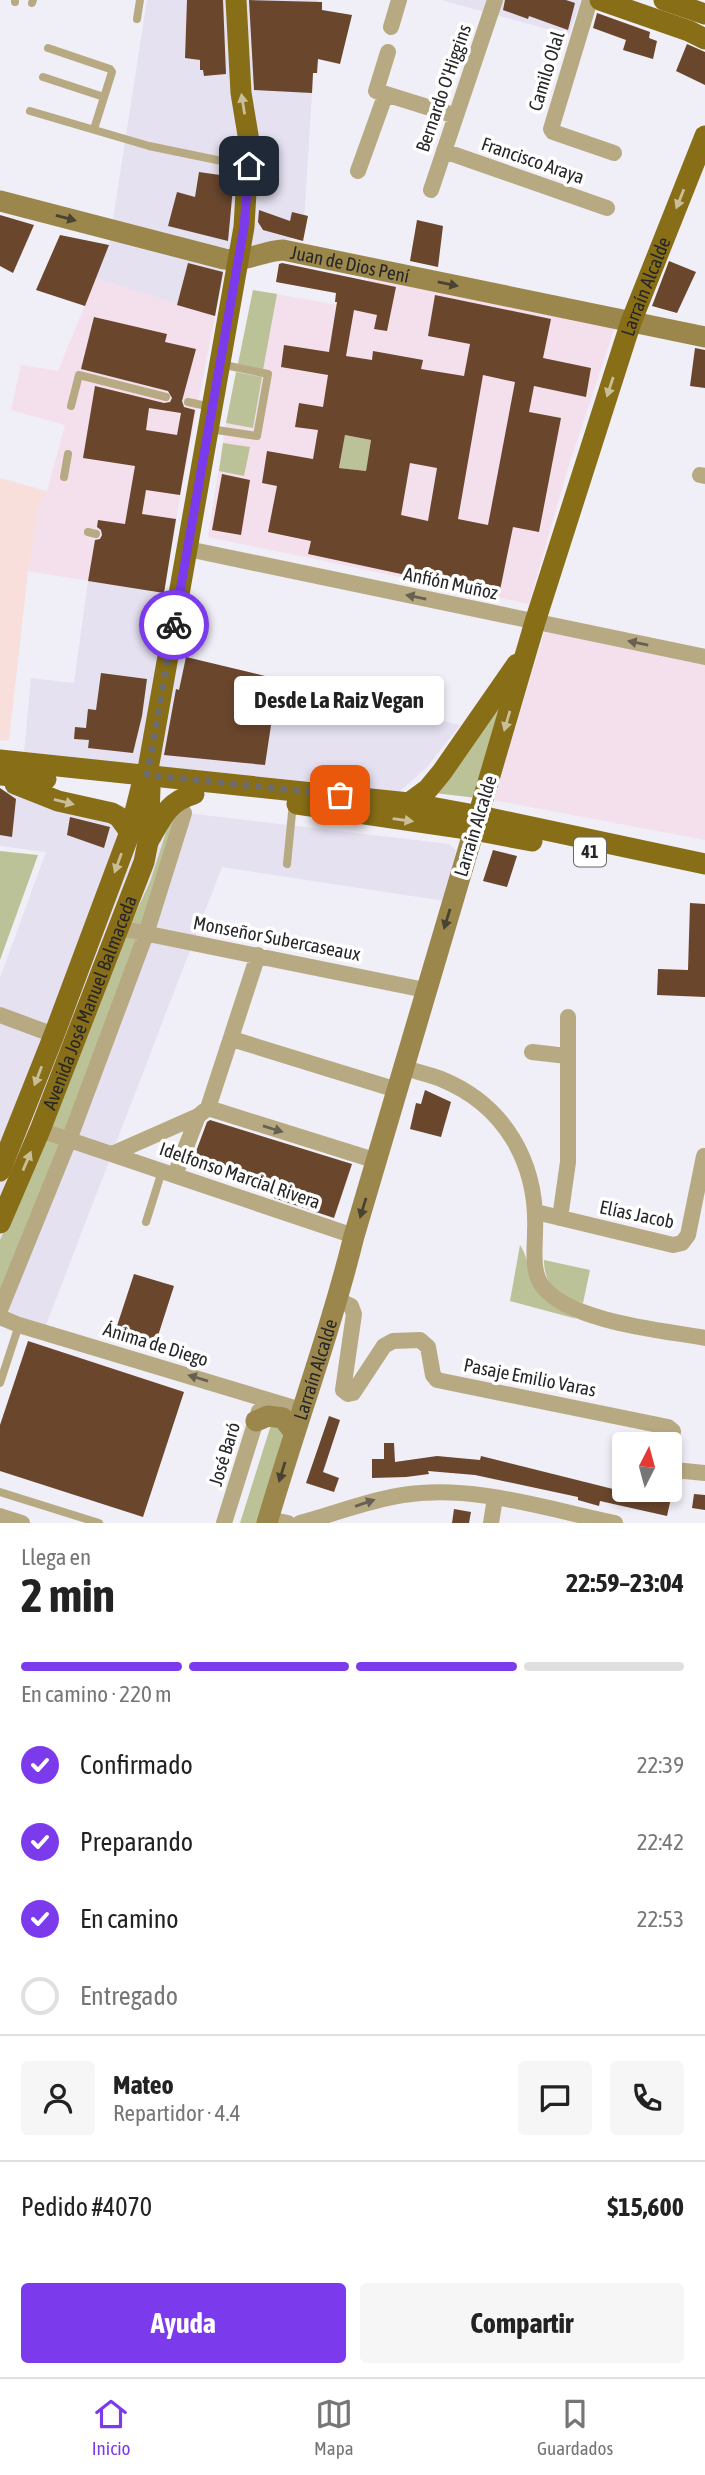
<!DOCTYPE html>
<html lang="es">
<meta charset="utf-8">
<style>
body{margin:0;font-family:"Asap Condensed",sans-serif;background:#f6f6f6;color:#222;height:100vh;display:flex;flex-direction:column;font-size:26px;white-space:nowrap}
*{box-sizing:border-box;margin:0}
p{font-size:23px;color:#767676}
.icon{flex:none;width:38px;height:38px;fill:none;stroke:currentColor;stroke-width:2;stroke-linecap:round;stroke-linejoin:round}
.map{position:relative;height:1523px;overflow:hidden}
.sheet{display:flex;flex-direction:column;background:#fff;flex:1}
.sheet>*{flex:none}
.needle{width:46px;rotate:6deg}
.controls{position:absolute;left:612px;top:1432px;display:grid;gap:14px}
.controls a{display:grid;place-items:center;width:70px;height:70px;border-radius:7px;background:#fff;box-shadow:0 4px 10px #0003;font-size:35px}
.pin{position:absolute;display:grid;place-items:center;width:60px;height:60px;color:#fff;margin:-30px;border-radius:14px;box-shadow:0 4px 10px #0006}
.courier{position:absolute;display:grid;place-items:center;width:70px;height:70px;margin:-35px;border:5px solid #7c3aed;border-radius:50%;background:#fff;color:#222;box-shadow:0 2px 9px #0007}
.bubble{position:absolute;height:49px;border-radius:7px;background:#fff;box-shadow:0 4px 10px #0003;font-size:23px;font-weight:700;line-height:49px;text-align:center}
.head em{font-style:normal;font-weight:700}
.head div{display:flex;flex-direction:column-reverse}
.head{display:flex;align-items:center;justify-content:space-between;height:119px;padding:0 21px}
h1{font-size:46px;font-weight:700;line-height:52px}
.bar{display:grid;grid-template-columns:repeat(4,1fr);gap:10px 7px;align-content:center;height:84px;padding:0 21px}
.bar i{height:9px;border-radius:5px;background:#e0e0e0}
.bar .selected{background:#7c3aed}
.bar p{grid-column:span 4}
.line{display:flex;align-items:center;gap:18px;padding:0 21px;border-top:2px solid #e0e0e0}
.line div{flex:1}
.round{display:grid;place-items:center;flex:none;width:74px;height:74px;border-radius:7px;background:#f6f6f6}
ol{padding:0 21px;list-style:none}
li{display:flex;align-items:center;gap:21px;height:77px}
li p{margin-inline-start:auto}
li .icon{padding:7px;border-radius:50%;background:#7c3aed;color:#fff;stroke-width:4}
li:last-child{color:#767676}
li i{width:38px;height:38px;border:4px solid #e0e0e0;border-radius:50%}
.action{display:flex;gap:14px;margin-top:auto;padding:14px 21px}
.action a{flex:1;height:80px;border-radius:7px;background:#7c3aed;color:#fff;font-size:28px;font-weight:700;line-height:80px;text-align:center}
.action a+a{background:#f6f6f6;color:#222}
.dock{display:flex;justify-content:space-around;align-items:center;height:98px;border-top:2px solid #e0e0e0;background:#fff;font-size:19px;color:#767676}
.dock a{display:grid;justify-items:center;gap:4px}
.dock .selected{color:#7c3aed}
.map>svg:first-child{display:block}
</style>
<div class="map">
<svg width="705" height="1523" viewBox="0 0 705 1523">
<rect width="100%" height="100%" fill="#f0eef6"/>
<path fill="#e5e1f0" d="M 147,0 L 318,0 L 303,234 L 226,265 L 215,316 L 96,278 L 109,245 Z
M 441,0 L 581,0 L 569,35 Z
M 88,581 L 164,593 L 155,649 L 460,725 L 427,767 L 399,792 L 24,753 L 31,678 L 74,683 Z
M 0,791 L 449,844 L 456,850 L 445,901 L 222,867 L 41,1338 L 0,1324 L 0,978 L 46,852 L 0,846 Z"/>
<path fill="#f9dfdb" d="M 0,478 L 47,491 L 38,510 L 28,571 L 9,741 L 0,740 Z"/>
<path fill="#f4dfed" d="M 370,269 L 616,324 L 568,468 L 529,604 L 208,537 L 226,423 L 253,290 L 361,309 Z
M 96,278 L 215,316 L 182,485 L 164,593 L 28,571 L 38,510 L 47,491 L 65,425 L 11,410 L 21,365 L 58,371 Z
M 546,627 L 705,659 L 705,840 L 493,800 Z"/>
<path fill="#bcc297" d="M 253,290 L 277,294 L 263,370 L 238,364 Z
M 236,372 L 262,377 L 253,428 L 226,423 Z
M 345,435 L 371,440 L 366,471 L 339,468 Z
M 223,443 L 250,447 L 244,476 L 219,471 Z
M 517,668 L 477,798 L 417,791 Z
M 173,820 L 178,822 L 63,1146 L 0,1294 L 0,1240 L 45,1140 L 121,944 L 150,882 L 169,823 Z
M 0,851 L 38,855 L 0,960 Z
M 520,1245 C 528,1257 528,1269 533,1283 C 539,1299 562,1311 577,1319 L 510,1301 Z
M 544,1260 L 590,1270 L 583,1303 C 560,1297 544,1287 544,1260 Z
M 271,1425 L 286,1431 L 258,1523 L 240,1523 Z"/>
<path fill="#6a462d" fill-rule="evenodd" d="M 187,0 L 223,0 L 226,74 L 204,76 L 203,70 L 200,70 L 200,60 L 185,58 Z
M 249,0 L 322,2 L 322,10 L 352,15 L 340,64 L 318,59 L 317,73 L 313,73 L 312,93 L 254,90 Z
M 505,0 L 566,0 L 575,3 L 568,30 L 529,16 L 528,19 L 503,10 Z
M 597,13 L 650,32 L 649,38 L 657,41 L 653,59 L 623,50 L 626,40 L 593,28 Z
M 687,44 L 705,52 L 705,85 L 676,71 Z
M 199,172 L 234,177 L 228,241 L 168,226 L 177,192 L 195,197 Z
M 259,210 L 290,221 L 292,212 L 308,216 L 303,241 L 263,230 L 258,222 Z
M 0,215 L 34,225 L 13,273 L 0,266 Z
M 417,220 L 443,226 L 438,267 L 410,261 Z
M 60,235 L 109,245 L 85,306 L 36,290 Z
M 669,261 L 696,272 L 677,313 L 652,306 Z
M 188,263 L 223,272 L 215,316 L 177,305 Z
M 282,263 L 396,287 L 387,331 L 374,329 L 377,315 L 354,310 L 346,356 L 372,360 L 373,351 L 423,360 L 421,369 L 464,376 L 470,344 L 428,336 L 435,295 L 551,319 L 543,358 L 591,368 L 586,397 L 534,386 L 529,412 L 561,418 L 539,532 L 513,527 L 499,595 L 308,554 L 311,541 L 268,532 L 277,486 L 262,483 L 267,451 L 313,459 L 318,430 L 295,427 L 299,403 L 323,407 L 328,375 L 281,367 L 284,345 L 329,352 L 337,302 L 335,302 L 336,293 L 276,282 L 279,264 ZM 483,375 L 515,382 L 488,525 L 458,519 ZM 345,435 L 371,440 L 366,471 L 339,468 ZM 410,463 L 437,468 L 428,521 L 401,515 Z
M 94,317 L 167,334 L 165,342 L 196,349 L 182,401 L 184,407 L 195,410 L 180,495 L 146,490 L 142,514 L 176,519 L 164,593 L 88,581 L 95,540 L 100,539 L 102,535 L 101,530 L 97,527 L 98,520 L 125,524 L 135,466 L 83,458 L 95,386 L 164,403 L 170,402 L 172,398 L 168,391 L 81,369 ZM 149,408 L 181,413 L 177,435 L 146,430 Z
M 695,348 L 705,350 L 705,388 L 690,386 Z
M 222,474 L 250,480 L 241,535 L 212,530 Z
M 186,657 L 265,676 L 259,709 L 273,712 L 265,765 L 164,755 L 176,689 L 179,690 Z
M 101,673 L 147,679 L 142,716 L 133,753 L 88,748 L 89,740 L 74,739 L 75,727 L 86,728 L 88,709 L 96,710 Z
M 0,788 L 16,799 L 12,837 L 0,835 Z
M 70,817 L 110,827 L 104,848 L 67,835 Z
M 493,850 L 517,856 L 507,887 L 483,881 Z
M 690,903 L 705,904 L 705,997 L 657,995 L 658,969 L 688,970 Z
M 425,1090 L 451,1102 L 441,1137 L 410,1129 L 416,1103 L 421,1104 Z
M 210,1120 L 352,1164 L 334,1218 L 274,1198 L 275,1195 L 191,1165 L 207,1122 Z
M 134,1274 L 174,1286 L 156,1342 L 116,1329 Z
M 28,1341 L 184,1392 L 143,1517 L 0,1471 L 0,1425 Z
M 329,1416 L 340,1420 L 323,1472 L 339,1478 L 334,1492 L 306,1483 Z
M 384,1443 L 394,1443 L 395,1462 L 437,1456 L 480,1460 L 481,1456 L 613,1489 L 614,1485 L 671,1498 L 667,1516 L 600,1501 L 599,1506 L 578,1500 L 578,1497 L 475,1475 L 428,1471 L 429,1474 L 406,1477 L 372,1478 L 372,1459 L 384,1459 Z
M 694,1494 L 705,1495 L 705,1510 L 692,1508 Z
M 454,1509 L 471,1512 L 469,1523 L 452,1523 Z"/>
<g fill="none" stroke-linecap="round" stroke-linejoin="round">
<path stroke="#b7aa83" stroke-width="8" d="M 15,2 L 15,0
M 32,3 L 33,0
M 137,19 L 140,0
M 48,48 L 110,69 L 112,72 L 94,129
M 43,77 L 104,97
M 30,111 L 149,146 L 246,166
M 188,402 L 211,407
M 71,406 L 79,375 L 166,397
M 210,429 L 257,436 L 268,374 L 220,364
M 64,477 L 68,454
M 88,532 L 96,534
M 287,864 L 293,803
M 146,1222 L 162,1171
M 0,1383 L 19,1325
M 0,1492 L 99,1523"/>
<path stroke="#b7aa83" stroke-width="16" d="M 590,0 L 551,129 L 553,132 L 614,153
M 391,27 L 399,0
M 388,52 L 376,91 L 456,116
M 444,151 L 607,208
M 358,171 L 385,96
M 431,190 L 495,0
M 700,475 L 705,476
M 188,549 L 705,657
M 119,928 L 425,990
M 0,1015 L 54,1035
M 232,1039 L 397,1090
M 532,1052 L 567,1056
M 405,1068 C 417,1072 429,1074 441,1079 C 505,1105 538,1163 535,1232 C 535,1249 531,1274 544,1288 C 573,1322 661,1330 705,1338
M 208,1108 L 377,1161
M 40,1130 L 354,1236
M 112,1154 L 198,1116
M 175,1175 L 198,1116 L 208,1108 L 258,955
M 536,1212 L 673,1245 L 682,1243 L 688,1235 L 704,1156
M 560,1218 L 568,1162 L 568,1017
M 338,1300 L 351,1306 L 354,1314 L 343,1390 L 348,1394 L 353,1393 L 384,1346 L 393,1341 L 420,1340 L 428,1347 L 433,1375 L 437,1380 L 668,1427 L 673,1431 L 670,1453
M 0,1310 L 69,1140 L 146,934 L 184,813
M 0,1317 L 19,1325 L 301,1410
M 670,1467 L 674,1470 L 705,1473
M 0,1516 L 22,1523
M 268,1519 L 288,1523
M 224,1523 L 259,1411
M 300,1523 C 335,1514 368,1500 403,1495 C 473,1484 547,1509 615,1523
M 491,1523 L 495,1498"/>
<g stroke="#9b874b" stroke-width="21">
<path id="s1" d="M 0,201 L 224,259 C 245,263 262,251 283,250 L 705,337"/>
<path d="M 256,1421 L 268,1416 L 283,1418 L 294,1432"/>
<path id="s2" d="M 267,1523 C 295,1427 330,1333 354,1236 L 474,830"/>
</g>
<g stroke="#876e17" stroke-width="21">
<path d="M 600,0 L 689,31 L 705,39"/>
<path d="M 664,0 L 705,14"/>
<path d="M 0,760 L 409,803 L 480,816 L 705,864"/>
<path d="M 0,775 L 46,779"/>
<path d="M 15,784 L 58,801 L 112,813 L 119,817 L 130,832"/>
<path d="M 409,803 L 428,789 L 442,772 L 517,664"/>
<path d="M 297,804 L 474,830 L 532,841"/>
<path id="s3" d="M 474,830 L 535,622 L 631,322 L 705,136"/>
<path d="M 149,840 C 162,818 167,802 194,794"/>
<path d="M 0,1171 L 54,1035 L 130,832 L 141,788 L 147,775 L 244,227 L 249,141 L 241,93 L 236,0"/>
<path id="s4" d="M 0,1223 L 40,1130 L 144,862 L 148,842 L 150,788"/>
</g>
</g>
<defs><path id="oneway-solid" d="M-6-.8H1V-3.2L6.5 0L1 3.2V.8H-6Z" transform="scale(1.75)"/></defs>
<g fill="#c9be97">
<use href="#oneway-solid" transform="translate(243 104) rotate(-99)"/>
<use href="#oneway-solid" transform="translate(680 199) rotate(112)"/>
<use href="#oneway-solid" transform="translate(610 387) rotate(108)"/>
<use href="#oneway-solid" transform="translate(507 721) rotate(106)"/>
<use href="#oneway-solid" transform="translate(64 802) rotate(14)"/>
<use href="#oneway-solid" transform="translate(403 820) rotate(8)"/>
<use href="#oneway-solid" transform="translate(118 863) rotate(110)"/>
<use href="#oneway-solid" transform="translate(38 1076) rotate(111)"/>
<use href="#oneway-solid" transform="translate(27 1161) rotate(-67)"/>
</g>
<g fill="#4a4333">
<use href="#oneway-solid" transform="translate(66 218) rotate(15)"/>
<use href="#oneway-solid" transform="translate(448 284) rotate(12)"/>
<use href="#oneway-solid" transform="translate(447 919) rotate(107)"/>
<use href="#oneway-solid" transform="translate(363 1208) rotate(107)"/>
<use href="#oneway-solid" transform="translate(282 1472) rotate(107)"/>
</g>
<g fill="#686152">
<use href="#oneway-solid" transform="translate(416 597) rotate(-168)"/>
<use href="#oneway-solid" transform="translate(638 643) rotate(-168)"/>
<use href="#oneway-solid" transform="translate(273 1129) rotate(17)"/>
<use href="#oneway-solid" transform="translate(198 1378) rotate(-163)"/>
<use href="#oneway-solid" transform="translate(365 1503) rotate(-19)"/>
</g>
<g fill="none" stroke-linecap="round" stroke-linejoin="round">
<path stroke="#6d6c71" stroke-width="7" stroke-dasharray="0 12.6" d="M 174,625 L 147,775 L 340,795"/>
<path stroke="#7c3aed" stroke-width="9" d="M 174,625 L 244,227 L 249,166"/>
</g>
<g text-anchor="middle" stroke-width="7" stroke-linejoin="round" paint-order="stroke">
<rect fill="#fff" stroke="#686769" stroke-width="2" x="574" y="837.5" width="32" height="29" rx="5"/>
<g font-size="18" font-weight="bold" fill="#272629">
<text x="590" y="858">41</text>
</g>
<g font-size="19" fill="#272629" stroke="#fff">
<text transform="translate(546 71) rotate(-73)" y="7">Camilo Olal</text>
<text transform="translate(443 88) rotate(-71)" y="7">Bernardo O'Higgins</text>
<text transform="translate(533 160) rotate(19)" y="7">Francisco Araya</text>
<text dy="7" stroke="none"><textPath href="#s1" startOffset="360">Juan de Dios Pení</textPath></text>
<text dy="7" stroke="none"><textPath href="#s3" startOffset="570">Larraín Alcalde</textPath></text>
<text transform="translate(451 583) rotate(12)" y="7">Anfión Muñoz</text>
<text transform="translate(475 826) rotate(-73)" y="7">Larraín Alcalde</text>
<text transform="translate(277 938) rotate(11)" y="7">Monseñor Subercaseaux</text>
<text dy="7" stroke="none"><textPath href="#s4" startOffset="238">Avenida José Manuel Balmaceda</textPath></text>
<text transform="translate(240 1175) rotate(19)" y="7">Idelfonso Marcial Rivera</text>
<text transform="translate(637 1214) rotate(12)" y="7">Elías Jacob</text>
<text transform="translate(156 1344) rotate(17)" y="7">Ánima de Diego</text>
<text dy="7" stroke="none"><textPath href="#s2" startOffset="161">Larraín Alcalde</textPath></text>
<text transform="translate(530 1377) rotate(11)" y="7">Pasaje Emilio Varas</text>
<text transform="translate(224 1454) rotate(-73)" y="7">José Baró</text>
</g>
</g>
</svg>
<div class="controls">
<a><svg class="needle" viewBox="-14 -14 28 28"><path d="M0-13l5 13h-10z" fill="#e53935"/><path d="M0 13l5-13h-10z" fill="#767676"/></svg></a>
</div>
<div class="pin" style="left:340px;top:795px;background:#ea580c"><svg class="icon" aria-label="bag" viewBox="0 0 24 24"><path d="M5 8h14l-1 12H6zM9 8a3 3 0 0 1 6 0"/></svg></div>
<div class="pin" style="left:249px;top:166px;background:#1f2937"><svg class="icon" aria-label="home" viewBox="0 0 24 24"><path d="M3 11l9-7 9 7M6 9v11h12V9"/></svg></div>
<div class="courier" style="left:174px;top:625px"><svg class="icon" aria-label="bike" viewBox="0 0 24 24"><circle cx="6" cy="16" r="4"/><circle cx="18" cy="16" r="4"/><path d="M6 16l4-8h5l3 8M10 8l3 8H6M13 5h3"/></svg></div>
<div class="bubble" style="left:234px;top:676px;width:210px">Desde La Raiz Vegan</div>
</div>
<section class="sheet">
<div class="head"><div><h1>2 min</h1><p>Llega en</p></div><em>22:59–23:04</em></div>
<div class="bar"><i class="selected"></i><i class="selected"></i><i class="selected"></i><i></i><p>En camino · 220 m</p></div>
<ol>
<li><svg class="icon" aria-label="check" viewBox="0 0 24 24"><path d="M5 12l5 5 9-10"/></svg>Confirmado<p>22:39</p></li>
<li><svg class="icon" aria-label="check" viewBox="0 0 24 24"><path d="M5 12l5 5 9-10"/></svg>Preparando<p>22:42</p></li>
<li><svg class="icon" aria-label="check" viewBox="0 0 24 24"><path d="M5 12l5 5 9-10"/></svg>En camino<p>22:53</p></li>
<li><i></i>Entregado</li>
</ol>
<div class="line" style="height:126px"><a class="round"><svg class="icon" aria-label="person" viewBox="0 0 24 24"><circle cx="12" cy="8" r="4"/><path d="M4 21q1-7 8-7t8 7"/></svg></a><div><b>Mateo</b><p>Repartidor · 4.4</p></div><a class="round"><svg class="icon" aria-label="chat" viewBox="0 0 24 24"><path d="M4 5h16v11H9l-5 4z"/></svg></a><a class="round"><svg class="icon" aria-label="phone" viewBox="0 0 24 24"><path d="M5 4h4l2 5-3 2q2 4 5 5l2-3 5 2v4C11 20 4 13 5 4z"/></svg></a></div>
<div class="line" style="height:91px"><div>Pedido #4070</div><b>$15,600</b></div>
<div class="action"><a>Ayuda</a><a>Compartir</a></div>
</section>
<nav class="dock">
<a class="selected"><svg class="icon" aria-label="home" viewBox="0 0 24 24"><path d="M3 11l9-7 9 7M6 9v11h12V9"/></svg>Inicio</a>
<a><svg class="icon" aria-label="map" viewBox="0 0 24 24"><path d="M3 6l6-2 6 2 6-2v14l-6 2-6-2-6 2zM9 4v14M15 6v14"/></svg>Mapa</a>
<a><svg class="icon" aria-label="saved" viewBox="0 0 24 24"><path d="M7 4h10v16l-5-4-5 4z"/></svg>Guardados</a>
</nav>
